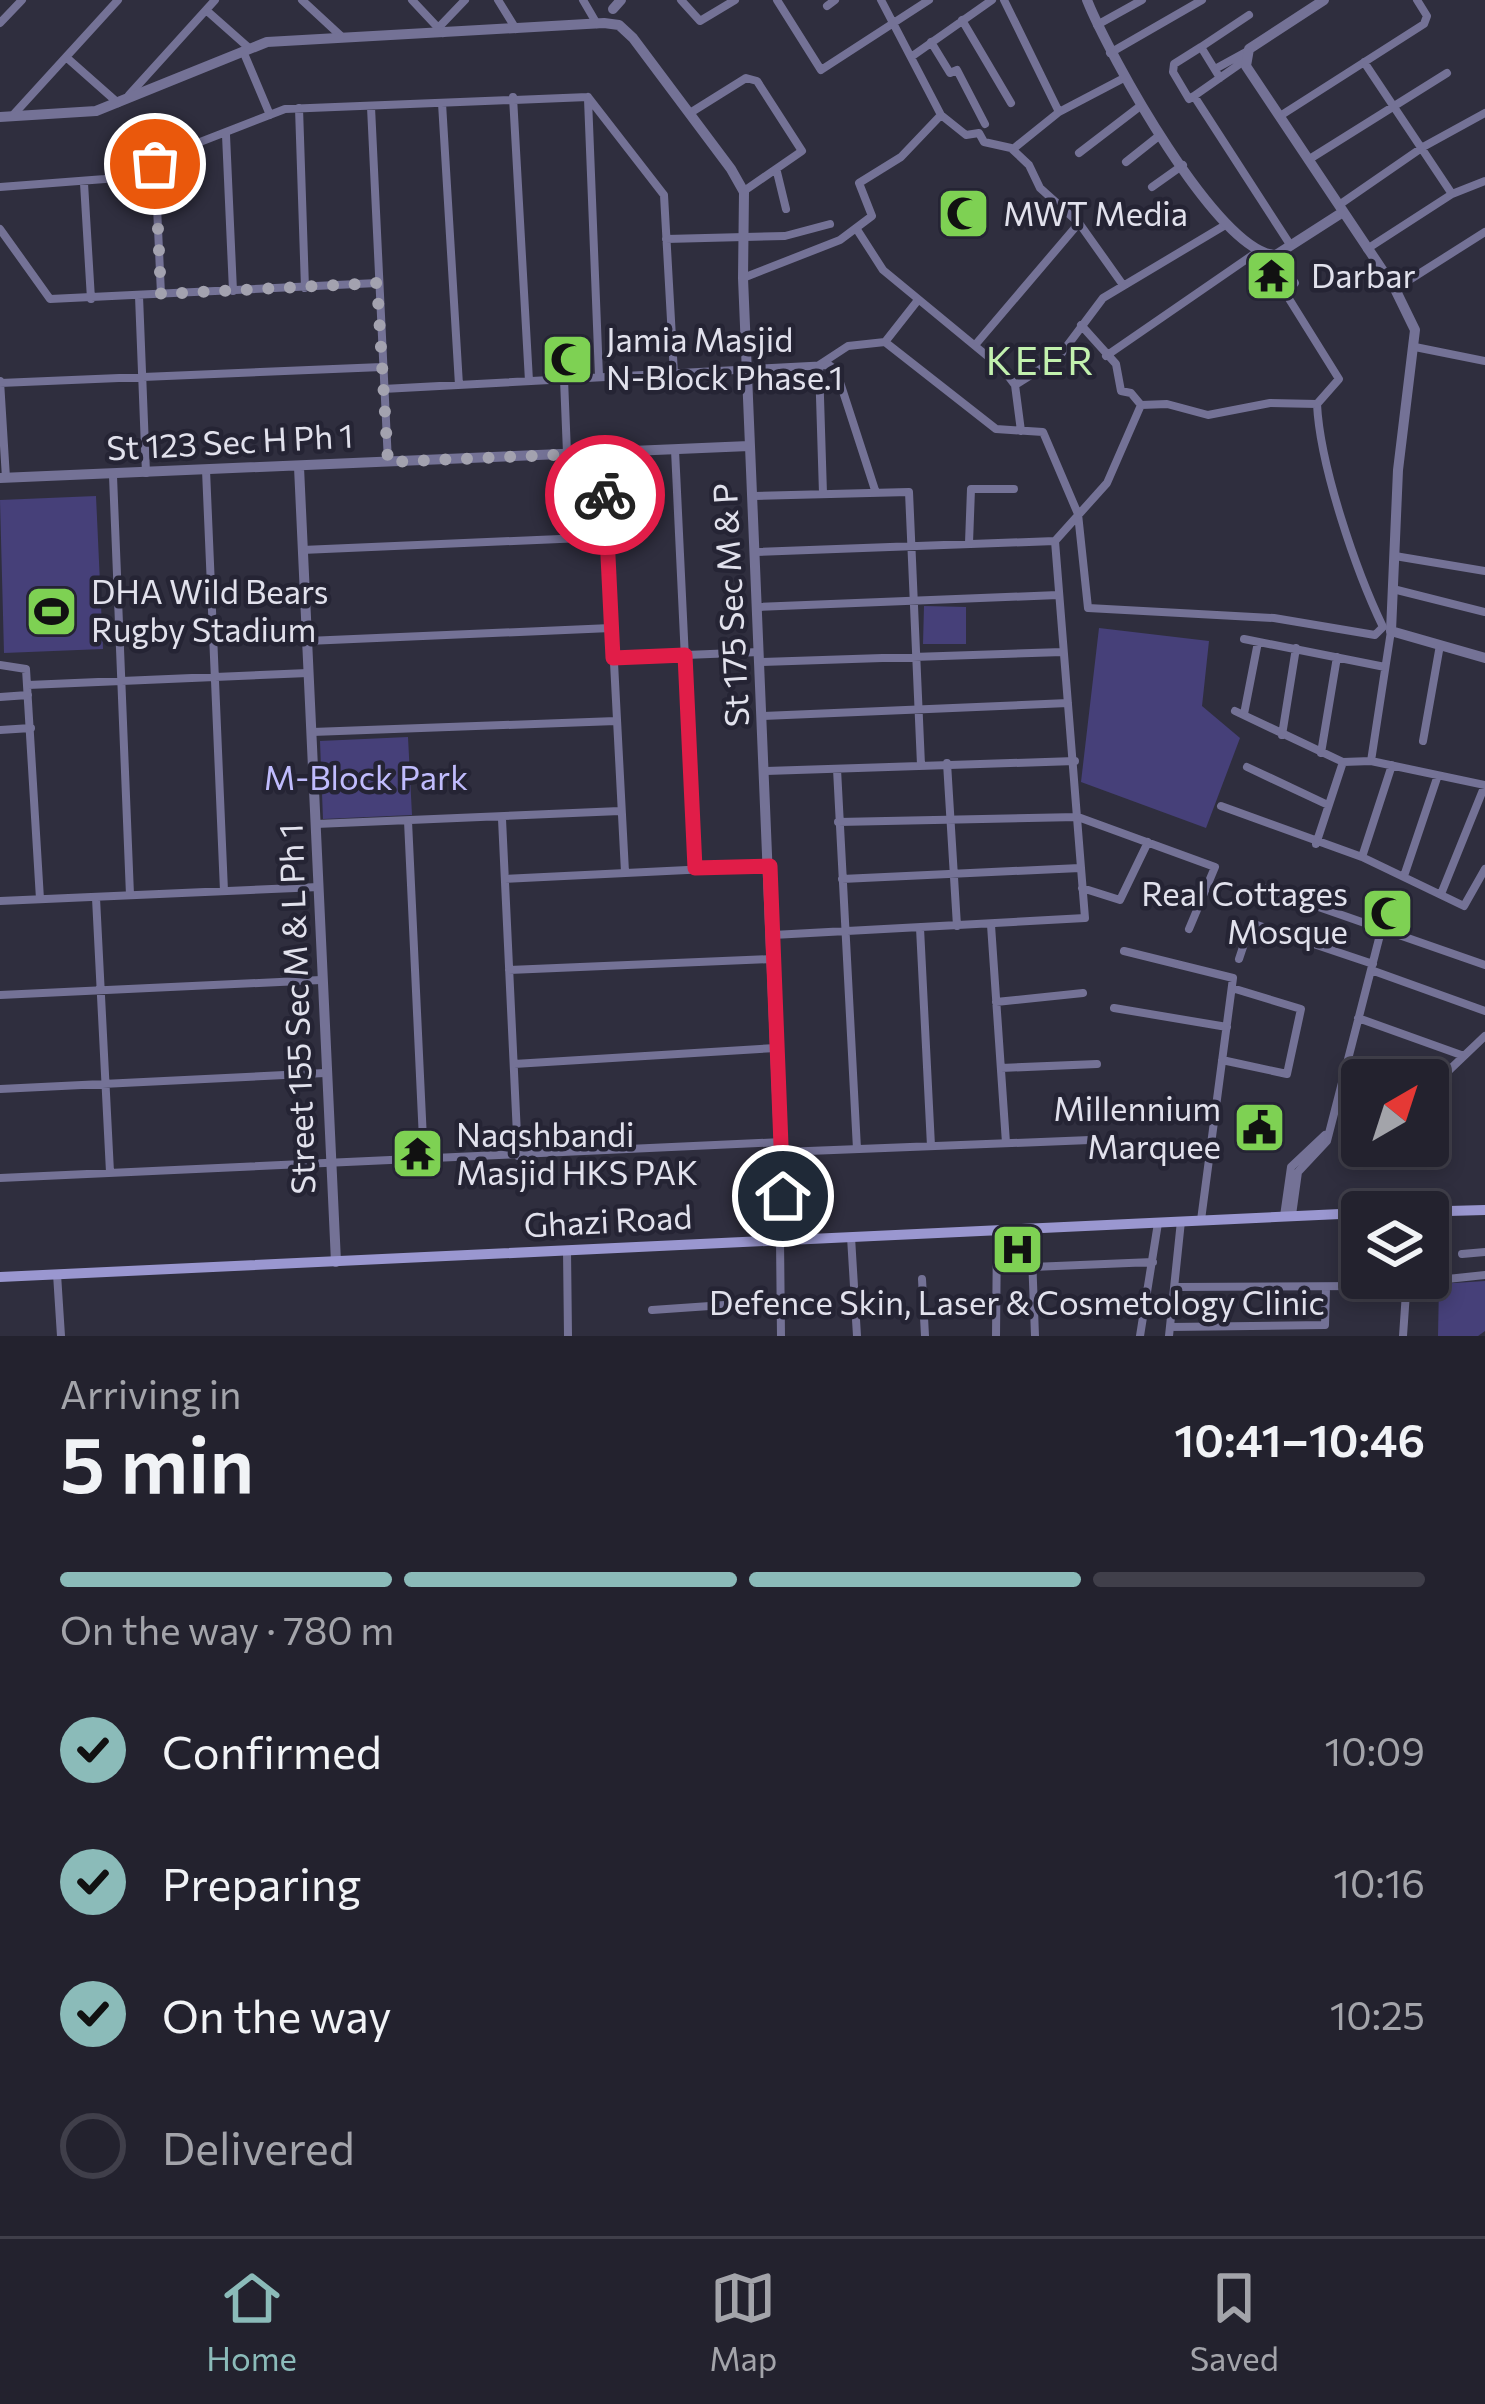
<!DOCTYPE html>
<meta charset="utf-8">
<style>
body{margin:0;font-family:Commissioner,sans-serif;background:#2b2a36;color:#f1f3f6;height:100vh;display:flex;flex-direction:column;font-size:45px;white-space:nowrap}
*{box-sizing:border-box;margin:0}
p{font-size:39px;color:#a3a4aa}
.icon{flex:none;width:66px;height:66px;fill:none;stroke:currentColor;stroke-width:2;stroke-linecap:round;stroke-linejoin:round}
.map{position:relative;height:1336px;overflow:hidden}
.side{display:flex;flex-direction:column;background:#23222e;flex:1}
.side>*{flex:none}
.needle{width:78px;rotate:39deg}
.tools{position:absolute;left:1341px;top:1059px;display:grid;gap:24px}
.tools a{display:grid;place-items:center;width:108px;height:108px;border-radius:12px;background:#23222e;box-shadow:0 6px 18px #0003,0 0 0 3px #403f4a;font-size:60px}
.pin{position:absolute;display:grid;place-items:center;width:102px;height:102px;color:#fff;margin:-51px;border:6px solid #fff;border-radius:50%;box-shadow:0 3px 12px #0007}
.courier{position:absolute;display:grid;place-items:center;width:120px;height:120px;margin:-60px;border:9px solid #e11d48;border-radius:50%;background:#fff;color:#222;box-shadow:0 3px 15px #0007}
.overview em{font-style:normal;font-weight:600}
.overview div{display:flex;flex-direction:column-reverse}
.overview{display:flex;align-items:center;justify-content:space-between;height:204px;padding:0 60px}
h1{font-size:78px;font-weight:600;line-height:90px}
.bar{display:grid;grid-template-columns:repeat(4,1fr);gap:18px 12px;align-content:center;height:144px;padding:0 60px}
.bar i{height:15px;border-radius:9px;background:#403f4a}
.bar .on{background:#8bbbb9}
.bar p{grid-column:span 4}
ol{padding:0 60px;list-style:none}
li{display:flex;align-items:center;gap:36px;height:132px}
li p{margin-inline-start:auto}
li .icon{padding:12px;border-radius:50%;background:#8bbbb9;color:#111;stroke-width:4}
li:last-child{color:#a3a4aa}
li i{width:66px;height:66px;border:6px solid #403f4a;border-radius:50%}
.tab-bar{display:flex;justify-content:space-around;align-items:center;height:168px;border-top:3px solid #403f4a;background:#23222e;font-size:33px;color:#a3a4aa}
.tab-bar a{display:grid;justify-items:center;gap:6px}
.tab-bar .on{color:#8bbbb9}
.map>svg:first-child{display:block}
</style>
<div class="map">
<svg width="1485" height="1336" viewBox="0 0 1485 1336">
<rect width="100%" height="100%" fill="#2f2e3e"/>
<path fill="#464079" d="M 96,496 L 103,649 L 4,653 L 0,500 Z
M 924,606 L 966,607 L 966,644 L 923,644 Z
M 1099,628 L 1209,641 L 1202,706 L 1240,738 L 1206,828 L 1081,782 Z
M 408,737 L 412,815 L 323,819 L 320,741 Z
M 1485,1281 L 1485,1331 L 1478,1336 L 1438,1336 L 1439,1284 Z"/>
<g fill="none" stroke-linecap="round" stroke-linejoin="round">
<path stroke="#747296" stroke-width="8" d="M 302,0 L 342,37
M 412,0 L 443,33
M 498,0 L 516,29
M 583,0 L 597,24
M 681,0 L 700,21 L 735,0
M 777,0 L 821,70 L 929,0
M 1004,0 L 1059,112
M 827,6 L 835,0
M 206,10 L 249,48
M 962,20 L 1011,103
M 0,23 L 22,0
M 441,25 L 465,0
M 1097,25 L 1142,0
M 931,42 L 950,73 L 957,70 L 985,124
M 1201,47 L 1249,15
M 243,51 L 270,115
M 1110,53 L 1202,0
M 66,57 L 118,103
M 911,57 L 992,0
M 1364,62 L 1452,194
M 1215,69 L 1246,52
M 1220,78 L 1201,47 L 1174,64 L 1173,72 L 1189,99 L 1194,96 L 1291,246
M 129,95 L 215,0
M 1194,96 L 1244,61
M 513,97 L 529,381
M 588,97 L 664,195 L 674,374
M 588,99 L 599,376
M 442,103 L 459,385
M 371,107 L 388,462
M 299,108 L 305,288
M 690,113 L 746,78 L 757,81 L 802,151 L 744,191
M 14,114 L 118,0
M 941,115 L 966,135 L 979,133 L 984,142 L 1011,148 L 1029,165 L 1040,188 L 1079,223 L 1123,285
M 1280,116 L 1424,24 L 1427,16 L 1417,0
M 226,135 L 233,291
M 1013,149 L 1059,112 L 1122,79
M 1079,153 L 1139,107
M 1308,160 L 1447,73
M 1126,162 L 1160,135
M 155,163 L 161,294
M 777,172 L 786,209
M 84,183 L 91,299
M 0,187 L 105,179 L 285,109 L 588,97
M 1152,187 L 1183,165
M 1339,205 L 1423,147 L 1485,113
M 856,228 L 883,270 L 1003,369 L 1015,385 L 1021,431
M 0,229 L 50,299 L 377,283
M 666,239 L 785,236 L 830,224
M 1367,249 L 1452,194 L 1485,181
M 743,278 L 840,240 L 872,216 L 859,183 L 901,157 L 941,115 L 881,0
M 1395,289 L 1485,232
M 139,296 L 146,473
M 1081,325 L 1116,364 L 1121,391 L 1131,393 L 1141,405 L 1167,404 L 1208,415 L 1270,403 L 1317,404
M 885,342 L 918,300
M 976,344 L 1079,223
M 1415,347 L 1485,361
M 1106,356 L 1257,252
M 564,379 L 567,453
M 0,381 L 6,478
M 0,383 L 382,367
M 1015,385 L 1058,358 L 1103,298 L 1227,224
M 383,389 L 829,365 L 836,370 L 875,490
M 675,450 L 695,868
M 603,453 L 625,872
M 206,470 L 224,891
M 113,476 L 130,895
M 823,494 L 819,365 L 848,346 L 885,342 L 996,429 L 1043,432 L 1078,514 L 1088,608 L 1274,618 L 1375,635 L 1383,627 C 1356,571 1320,466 1317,404 L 1339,379 L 1286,294 L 1295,283 L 1276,255
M 754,496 L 909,492 L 921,765
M 1055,541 L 1107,483 L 1141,405
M 969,543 L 971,489 L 1014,489
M 302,550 L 606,537
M 755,552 L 1055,541
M 1395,556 L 1485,571
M 1393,589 L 1485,612
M 758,607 L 1058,595
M 1244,639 L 1385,667
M 307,641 L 611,628
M 613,658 L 759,652
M 760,662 L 1063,652
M 0,665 L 26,669 L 40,899
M 28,685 L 308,673
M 0,697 L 28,695
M 1235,711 L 1343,762 L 1371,761 L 1485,785 L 1441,894
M 1244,714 L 1258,642
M 763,716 L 1068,703
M 0,730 L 31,728
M 312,732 L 616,721
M 1282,735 L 1296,648
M 1423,741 L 1440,645
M 1321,753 L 1337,657
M 1371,761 L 1391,631
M 947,763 L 957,926
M 1247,767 L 1328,805
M 837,769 L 857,1149
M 766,771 L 1075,761
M 1221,806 L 1362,857 L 1464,906 L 1485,869
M 502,819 L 518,1156
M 408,821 L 424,1161
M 838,822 L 1078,817 L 1215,867 L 1189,929
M 316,824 L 620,811
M 1316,844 L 1343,762
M 1362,857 L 1392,765
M 1404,876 L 1438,775
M 505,879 L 767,866
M 842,879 L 1080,868
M 1082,888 L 1120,900 L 1148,842
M 1264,888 L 1485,965
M 96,898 L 110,1172
M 0,901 L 319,887
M 991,925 L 1006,1143
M 920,928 L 931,1146
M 773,935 L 1085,918 L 1055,541
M 1124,951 L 1233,978 L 1201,1220
M 1239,959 L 1251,923 L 1373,964
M 509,970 L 772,959
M 1371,970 L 1485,1011
M 0,995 L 321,980
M 996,1002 L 1083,993
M 1114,1008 L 1227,1027
M 1358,1018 L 1464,1056
M 1222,1060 L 1287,1074 L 1301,1009 L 1232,988
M 514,1064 L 776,1048
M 1001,1068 L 1097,1064
M 1345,1072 L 1368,1080
M 0,1089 L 325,1073
M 1428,1116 L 1443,1076 L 1485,1036
M 783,1152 L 1090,1140
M 0,1178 L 782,1142
M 1292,1215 L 1298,1172 L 1327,1141 L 1382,927
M 1284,1216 L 1291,1167 L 1325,1135
M 1031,1229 L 1035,1336
M 851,1237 L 857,1336
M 780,1239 L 781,1336
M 567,1250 L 568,1336
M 1462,1254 L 1485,1252
M 1032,1267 L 1153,1262
M 57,1274 L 61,1336
M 922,1279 L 925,1336
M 1438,1280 L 1485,1275
M 1177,1287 L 1363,1286
M 652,1310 L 781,1301
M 1170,1327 L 1325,1325 L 1326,1288
M 996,1336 L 997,1231
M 1140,1336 L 1158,1223
M 1169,1336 L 1181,1221
M 1403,1336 L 1407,1278"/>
<path stroke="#747296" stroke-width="10" d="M 1087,0 C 1108,53 1218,254 1276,255 L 1343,212
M 1324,0 L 1249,49 L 1246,66 L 1395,289 L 1415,330 L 1398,470 L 1391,631 L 1485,658
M 613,9 L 621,0
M 0,117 L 96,111 L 267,42 L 604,23 L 619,25 L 633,38 L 731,169 L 744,192 L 743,278 L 783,1239
M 299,467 L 336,1262
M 0,478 L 749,446"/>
<path stroke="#9a97d0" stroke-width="10" d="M 1412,1212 L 1485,1210
M 0,1277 L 1362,1213"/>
</g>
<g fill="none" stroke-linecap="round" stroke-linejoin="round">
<path stroke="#a3a2af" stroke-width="12" stroke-dasharray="0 21.6" d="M 155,164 L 161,294 L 377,283 L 388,462 L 602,453 L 605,495"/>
<path stroke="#e11d48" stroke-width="15" d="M 605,495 L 613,658 L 685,655 L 695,868 L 770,866 L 783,1196"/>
</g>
<defs>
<symbol id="mosque-square" viewBox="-11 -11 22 22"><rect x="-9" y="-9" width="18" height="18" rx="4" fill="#7ed153" stroke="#252434"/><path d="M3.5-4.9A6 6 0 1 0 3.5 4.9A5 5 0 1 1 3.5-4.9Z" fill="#111"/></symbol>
<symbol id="temple-square" viewBox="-11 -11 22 22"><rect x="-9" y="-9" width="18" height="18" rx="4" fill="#7ed153" stroke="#252434"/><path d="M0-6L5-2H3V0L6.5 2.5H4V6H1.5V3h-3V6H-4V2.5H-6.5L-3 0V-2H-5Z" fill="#111"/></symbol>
<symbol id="stadium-square" viewBox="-11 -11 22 22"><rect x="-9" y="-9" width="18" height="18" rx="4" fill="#7ed153" stroke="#252434"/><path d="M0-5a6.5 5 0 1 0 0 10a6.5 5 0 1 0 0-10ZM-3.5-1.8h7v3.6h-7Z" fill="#111"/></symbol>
<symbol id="civic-square" viewBox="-11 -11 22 22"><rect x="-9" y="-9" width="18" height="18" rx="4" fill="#7ed153" stroke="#252434"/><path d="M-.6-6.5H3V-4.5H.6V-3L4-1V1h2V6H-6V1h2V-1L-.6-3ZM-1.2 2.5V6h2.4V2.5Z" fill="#111"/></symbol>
<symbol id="hospital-square" viewBox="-11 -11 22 22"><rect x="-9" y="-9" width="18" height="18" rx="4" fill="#7ed153" stroke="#252434"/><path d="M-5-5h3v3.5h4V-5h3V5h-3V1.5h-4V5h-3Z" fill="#111"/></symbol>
</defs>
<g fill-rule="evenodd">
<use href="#mosque-square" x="934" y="184" width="59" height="59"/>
<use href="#temple-square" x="1242" y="246" width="59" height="59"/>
<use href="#mosque-square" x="538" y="330" width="59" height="59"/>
<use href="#stadium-square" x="22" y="582" width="59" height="59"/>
<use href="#mosque-square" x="1358" y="884" width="59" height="59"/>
<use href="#civic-square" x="1230" y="1098" width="59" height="59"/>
<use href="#temple-square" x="388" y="1124" width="59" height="59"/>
<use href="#hospital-square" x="988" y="1220" width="59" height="59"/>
</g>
<g text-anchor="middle" stroke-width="9" stroke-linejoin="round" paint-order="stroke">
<g font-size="33" fill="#e1e1ec" stroke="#252434" text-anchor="start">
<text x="1003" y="226">MWT Media</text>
<text x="1311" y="288">Darbar</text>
<text x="606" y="352">Jamia Masjid<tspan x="606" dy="38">N-Block Phase.1</tspan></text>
<text x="91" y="604">DHA Wild Bears<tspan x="91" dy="38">Rugby Stadium</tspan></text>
<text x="1348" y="906" text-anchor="end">Real Cottages<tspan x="1348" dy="38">Mosque</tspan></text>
<text x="1221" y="1121" text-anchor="end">Millennium<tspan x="1221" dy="38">Marquee</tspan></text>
<text x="456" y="1147">Naqshbandi<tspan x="456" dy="38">Masjid HKS PAK</tspan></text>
<text x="1017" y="1315" text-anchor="middle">Defence Skin, Laser &amp; Cosmetology Clinic</text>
</g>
<g font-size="33" fill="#e1e1ec" stroke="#252434">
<text transform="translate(230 442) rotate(-3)" y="12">St 123 Sec H Ph 1</text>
<text transform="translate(731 605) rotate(-93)" y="12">St 175 Sec M &amp; P</text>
<text transform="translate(297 1009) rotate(-92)" y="12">Street 155 Sec M &amp; L Ph 1</text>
<text transform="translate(608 1221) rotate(-3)" y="12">Ghazi Road</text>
</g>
<g font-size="33" fill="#c0bcfd" stroke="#252434">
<text x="366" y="790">M-Block Park</text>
</g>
<g font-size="39" letter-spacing="3" fill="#c2f1ae" stroke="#252434">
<text x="1041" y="375">KEER</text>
</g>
</g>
</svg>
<div class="tools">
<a><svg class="needle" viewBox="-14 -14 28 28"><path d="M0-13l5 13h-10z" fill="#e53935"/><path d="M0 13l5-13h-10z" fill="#a3a4aa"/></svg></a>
<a><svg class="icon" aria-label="layers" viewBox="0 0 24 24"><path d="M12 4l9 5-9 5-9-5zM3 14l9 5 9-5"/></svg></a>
</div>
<div class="pin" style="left:155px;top:164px;background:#ea580c"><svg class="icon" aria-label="bag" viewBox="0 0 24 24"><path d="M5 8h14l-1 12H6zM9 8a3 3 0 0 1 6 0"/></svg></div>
<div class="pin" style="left:783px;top:1196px;background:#1f2937"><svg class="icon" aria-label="home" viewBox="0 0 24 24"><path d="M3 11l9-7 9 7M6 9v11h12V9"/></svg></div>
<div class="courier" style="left:605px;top:495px"><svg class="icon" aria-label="bike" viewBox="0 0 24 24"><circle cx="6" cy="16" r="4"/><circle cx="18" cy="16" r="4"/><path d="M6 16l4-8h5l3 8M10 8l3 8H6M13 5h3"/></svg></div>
</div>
<section class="side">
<div class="overview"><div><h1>5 min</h1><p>Arriving in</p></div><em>10:41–10:46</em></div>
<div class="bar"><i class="on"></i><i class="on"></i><i class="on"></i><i></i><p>On the way · 780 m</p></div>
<ol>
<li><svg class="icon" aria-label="check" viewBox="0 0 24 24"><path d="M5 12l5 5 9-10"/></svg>Confirmed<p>10:09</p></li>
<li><svg class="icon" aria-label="check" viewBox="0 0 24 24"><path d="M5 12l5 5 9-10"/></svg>Preparing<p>10:16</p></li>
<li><svg class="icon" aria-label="check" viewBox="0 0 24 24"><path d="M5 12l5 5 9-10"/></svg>On the way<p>10:25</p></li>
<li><i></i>Delivered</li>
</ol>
</section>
<nav class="tab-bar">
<a class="on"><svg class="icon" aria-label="home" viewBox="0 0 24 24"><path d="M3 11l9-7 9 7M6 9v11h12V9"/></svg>Home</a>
<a><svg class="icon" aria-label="map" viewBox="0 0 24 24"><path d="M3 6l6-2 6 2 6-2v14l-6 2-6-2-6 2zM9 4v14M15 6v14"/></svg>Map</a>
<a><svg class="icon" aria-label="saved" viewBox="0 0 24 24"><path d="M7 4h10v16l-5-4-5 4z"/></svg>Saved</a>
</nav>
